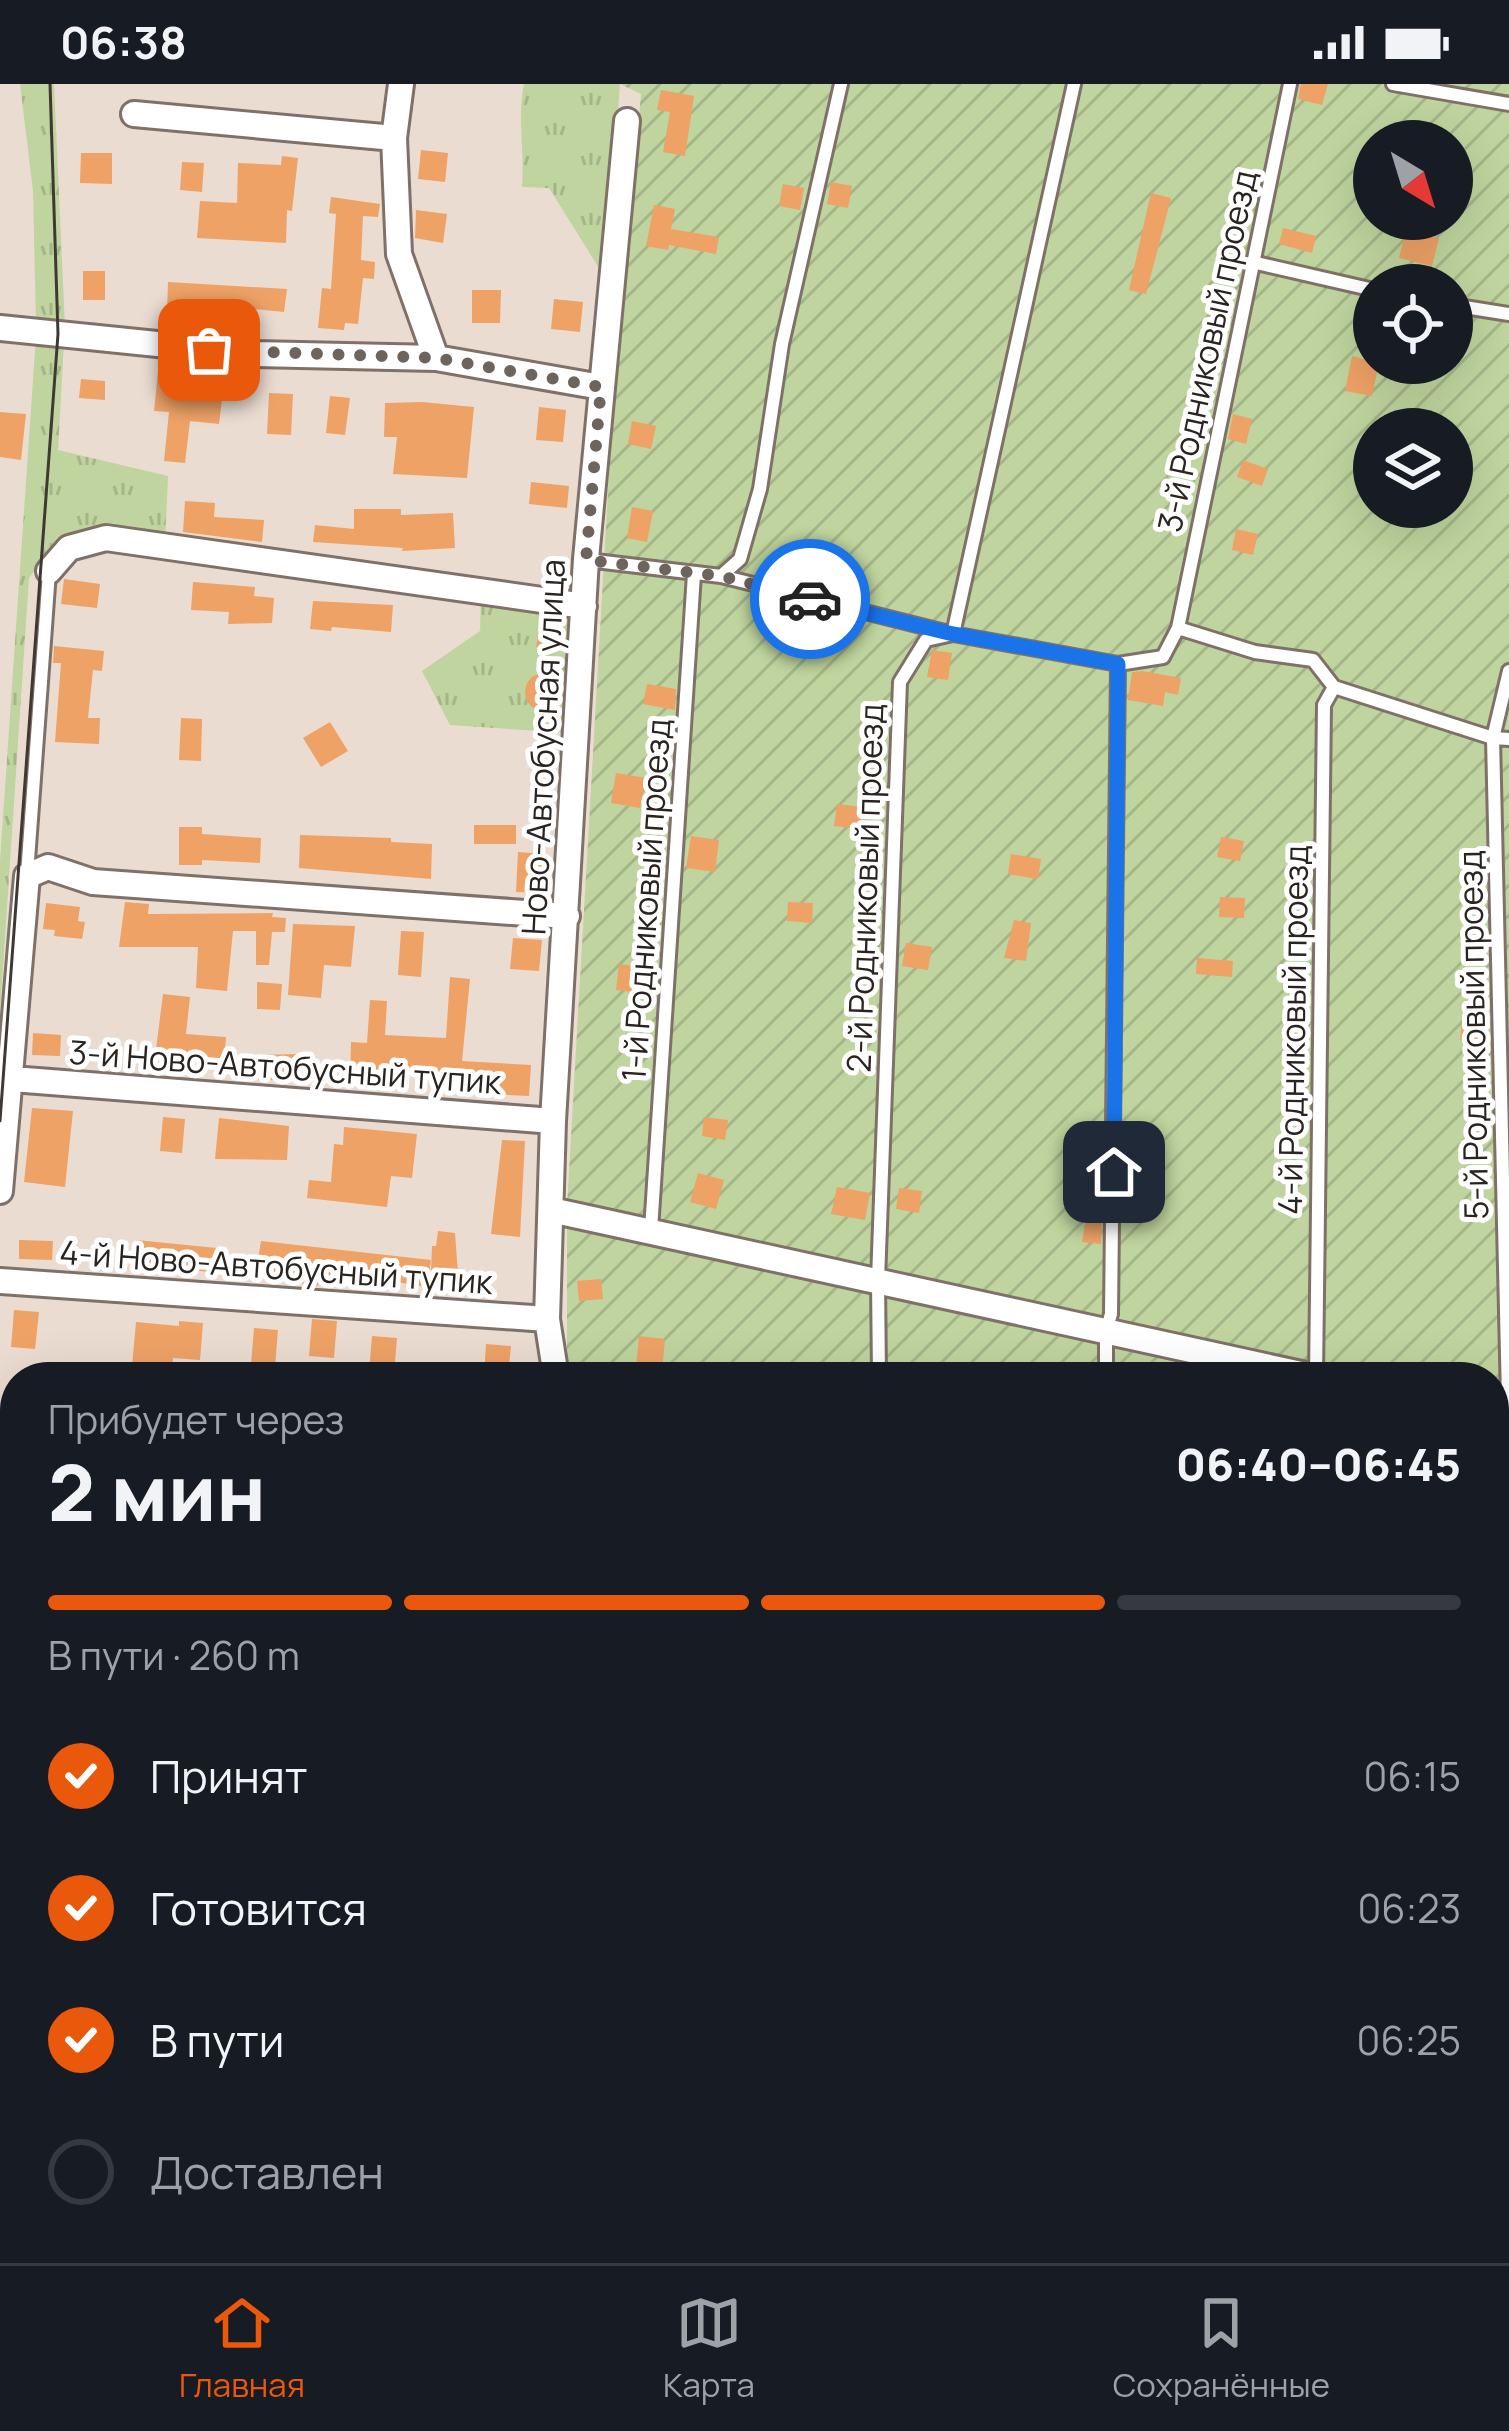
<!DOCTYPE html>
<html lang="ru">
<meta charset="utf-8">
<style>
body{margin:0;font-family:Manrope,sans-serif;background:#242831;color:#f1f3f6;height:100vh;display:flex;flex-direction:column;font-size:45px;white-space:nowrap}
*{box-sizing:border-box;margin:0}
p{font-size:39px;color:#9ea1a6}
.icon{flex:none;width:66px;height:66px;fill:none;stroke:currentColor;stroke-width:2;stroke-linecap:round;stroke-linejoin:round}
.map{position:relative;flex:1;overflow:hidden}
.side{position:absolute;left:0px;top:1278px;width:1509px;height:903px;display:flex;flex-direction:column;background:#171b24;border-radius:48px 48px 0 0;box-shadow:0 12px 48px #0002}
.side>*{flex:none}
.needle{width:78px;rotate:142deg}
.tools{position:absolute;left:1353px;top:36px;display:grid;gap:24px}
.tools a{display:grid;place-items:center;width:120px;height:120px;border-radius:50%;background:#171b24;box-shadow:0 12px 48px #0002;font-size:60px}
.pin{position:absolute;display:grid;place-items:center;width:102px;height:102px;color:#fff;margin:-51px;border-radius:24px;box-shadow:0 6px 18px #0006}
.courier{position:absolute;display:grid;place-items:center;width:120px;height:120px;margin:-60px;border:9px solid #1a73e8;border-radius:50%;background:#fff;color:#222;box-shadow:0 3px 15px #0007}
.overview em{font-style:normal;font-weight:800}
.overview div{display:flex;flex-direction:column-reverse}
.overview{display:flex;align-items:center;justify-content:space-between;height:204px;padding:0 48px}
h1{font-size:78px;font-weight:800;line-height:90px}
.bar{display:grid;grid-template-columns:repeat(4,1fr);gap:18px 12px;align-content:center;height:144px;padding:0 48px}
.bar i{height:15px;border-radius:9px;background:#363941}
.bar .selected{background:#ea580c}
.bar p{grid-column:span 4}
ol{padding:0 48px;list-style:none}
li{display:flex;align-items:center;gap:36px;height:132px}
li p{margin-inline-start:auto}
li .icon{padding:12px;border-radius:50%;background:#ea580c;color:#fff;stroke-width:4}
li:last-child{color:#9ea1a6}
li i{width:66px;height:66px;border:6px solid #363941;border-radius:50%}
.status{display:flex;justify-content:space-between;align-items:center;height:84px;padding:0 60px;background:#171b24;direction:ltr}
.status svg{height:33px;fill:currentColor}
.tabs{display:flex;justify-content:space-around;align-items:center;height:168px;border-top:3px solid #363941;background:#171b24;font-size:33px;color:#9ea1a6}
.tabs a{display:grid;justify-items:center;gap:6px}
.tabs .selected{color:#ea580c}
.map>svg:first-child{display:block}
</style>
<div class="status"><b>06:38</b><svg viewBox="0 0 49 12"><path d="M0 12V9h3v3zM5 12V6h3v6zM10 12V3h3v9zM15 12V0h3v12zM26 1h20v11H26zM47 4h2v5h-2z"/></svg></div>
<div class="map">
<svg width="1509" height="2179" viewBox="0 0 1509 2179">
<defs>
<pattern id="grass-tufts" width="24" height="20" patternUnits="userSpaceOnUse" patternTransform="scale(3)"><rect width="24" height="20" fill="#bfd49e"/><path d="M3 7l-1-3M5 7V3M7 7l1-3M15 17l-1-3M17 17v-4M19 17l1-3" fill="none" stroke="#a4b688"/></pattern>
<pattern id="garden-furrows" width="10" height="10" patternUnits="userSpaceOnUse" patternTransform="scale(3)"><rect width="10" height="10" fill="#bfd49e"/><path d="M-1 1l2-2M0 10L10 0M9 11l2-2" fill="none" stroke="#a4b688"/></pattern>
</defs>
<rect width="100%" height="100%" fill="#ebdcd1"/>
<path fill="url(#grass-tufts)" d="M 20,0 L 54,0 L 65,243 L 36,239 L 33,107 Z
M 524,0 L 620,0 L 604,207 L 599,184 L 549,104 L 522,103 C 525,67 517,34 524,0 Z
M 36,252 L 64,258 L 58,366 L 168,392 L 165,459 L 67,455 L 48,469 L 29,494 L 0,928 L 0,777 Z
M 481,515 L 568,530 L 573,535 L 569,649 L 450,641 L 422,587 L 480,547 Z"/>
<path fill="url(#garden-furrows)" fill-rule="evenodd" d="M 620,0 L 1509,0 L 1509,1311 L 1494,1309 L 1494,1293 L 1372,1293 L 1309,1285 L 1308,1293 L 567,1293 L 567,1123 L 614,303 L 641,10 ZM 1374,57 L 1452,57 L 1452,135 L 1374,135 ZM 1374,201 L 1452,201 L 1452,279 L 1374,279 ZM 1374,345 L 1452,345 L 1452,423 L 1374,423 Z
M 1494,1320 L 1509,1322 L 1509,1526 L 1494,1524 Z
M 1494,1536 L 1509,1538 L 1509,1672 L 1494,1670 Z
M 1494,1682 L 1509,1684 L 1509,1785 L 1494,1783 Z
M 1494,1795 L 1509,1796 L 1509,2179 L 1335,2179 L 1335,2166 L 1494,2166 Z
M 0,1939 L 15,1960 L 15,2166 L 136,2166 L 134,2179 L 0,2179 Z
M 1119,2166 L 1318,2166 L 1318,2179 L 1122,2179 Z"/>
<path fill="#eea266" d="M 1301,0 L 1328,0 L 1322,21 L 1298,15 Z
M 661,6 L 694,12 L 685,72 L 663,68 L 670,28 L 657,26 Z
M 421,66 L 448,69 L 445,98 L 418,95 Z
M 81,69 L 112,69 L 112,100 L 80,99 Z
M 282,72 L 298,74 L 292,127 L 287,126 L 286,159 L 197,154 L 200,117 L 237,119 L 238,79 L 281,81 Z
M 182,78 L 204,79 L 202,108 L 180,106 Z
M 831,98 L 852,102 L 848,124 L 827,120 Z
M 783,100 L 804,104 L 800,126 L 779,122 Z
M 1151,109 L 1171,114 L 1146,210 L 1129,206 Z
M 331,113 L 380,120 L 378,133 L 363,132 L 361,176 L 375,178 L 374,195 L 363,194 L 358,240 L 345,239 L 344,246 L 318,244 L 322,204 L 331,205 L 336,130 L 329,129 Z
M 654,121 L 675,125 L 671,145 L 719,153 L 716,170 L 669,161 L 668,166 L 646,162 Z
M 416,126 L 447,130 L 443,159 L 415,154 Z
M 1283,144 L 1316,152 L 1312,169 L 1279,160 Z
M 1406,145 L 1439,154 L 1432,182 L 1399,174 Z
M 83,187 L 105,187 L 105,216 L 83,216 Z
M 168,198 L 287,205 L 284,228 L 245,224 L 243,240 L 211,237 L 212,228 L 167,227 Z
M 472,206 L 501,206 L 500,239 L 472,239 Z
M 554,215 L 583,218 L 580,248 L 551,245 Z
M 1352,272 L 1379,279 L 1372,312 L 1345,307 Z
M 158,288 L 191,291 L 190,304 L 223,307 L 219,340 L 190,337 L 185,379 L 164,377 L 169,328 L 154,327 Z
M 81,295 L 105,297 L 105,316 L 79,314 Z
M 269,309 L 293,310 L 291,351 L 267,350 Z
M 330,312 L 350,314 L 345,351 L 326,349 Z
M 422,318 L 474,323 L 467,394 L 393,390 L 397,353 L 384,353 L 385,319 Z
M 539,323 L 566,326 L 563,358 L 536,356 Z
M 0,328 L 26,330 L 21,376 L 0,373 Z
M 1233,330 L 1252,335 L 1246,360 L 1228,355 Z
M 632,337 L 656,342 L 651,365 L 628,360 Z
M 1243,376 L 1268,385 L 1262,402 L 1237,393 Z
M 531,398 L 569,402 L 567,424 L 529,420 Z
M 185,417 L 215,419 L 214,433 L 264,436 L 262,458 L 183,448 Z
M 632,423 L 653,427 L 647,458 L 627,454 Z
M 354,425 L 401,425 L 401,431 L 453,429 L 455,464 L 402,467 L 403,464 L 313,458 L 315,441 L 354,445 Z
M 1236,445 L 1258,450 L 1253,471 L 1232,466 Z
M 64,495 L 100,500 L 97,524 L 61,520 Z
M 193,498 L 255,503 L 254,512 L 274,514 L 272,539 L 228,540 L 229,528 L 191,526 Z
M 313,517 L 393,521 L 391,548 L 332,543 L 331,547 L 310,545 Z
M 541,533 L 563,536 L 558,567 L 536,563 Z
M 54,562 L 104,567 L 102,587 L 93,586 L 88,634 L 100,634 L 99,660 L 55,658 L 61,579 L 53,579 Z
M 932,566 L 952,569 L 948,596 L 927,593 Z
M 1142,587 L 1181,594 L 1178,611 L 1165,608 L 1163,622 L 1128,616 L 1132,588 Z
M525 608a19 19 0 1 1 38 0a19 19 0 1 1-38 0Z
M 647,600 L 676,605 L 675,626 L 643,620 Z
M 181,634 L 202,635 L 201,677 L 179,676 Z
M 330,638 L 348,667 L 321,683 L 303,654 Z
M 616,689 L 646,694 L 640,724 L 611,719 Z
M 837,720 L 862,723 L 860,745 L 834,742 Z
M 474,741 L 516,741 L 516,760 L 474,760 Z
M 179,743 L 202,743 L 202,750 L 261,754 L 260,779 L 202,776 L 202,781 L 179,781 Z
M 300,751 L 391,754 L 391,758 L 432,760 L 431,795 L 299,784 Z
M 691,752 L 719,756 L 715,788 L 686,784 Z
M 1221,753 L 1244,757 L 1240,777 L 1217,773 Z
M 518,768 L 545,770 L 543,809 L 516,808 Z
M 1011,770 L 1041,775 L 1038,795 L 1008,790 Z
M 1220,813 L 1245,814 L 1244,834 L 1219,833 Z
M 125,818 L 149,820 L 148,830 L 273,829 L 272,833 L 286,834 L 285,848 L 272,848 L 269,881 L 256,881 L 256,847 L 233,847 L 227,907 L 196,904 L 198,863 L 119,863 Z
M 788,818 L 813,819 L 812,839 L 787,837 Z
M 46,819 L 80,823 L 78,837 L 85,838 L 82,855 L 54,852 L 55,846 L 43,845 Z
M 1014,836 L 1031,839 L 1026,877 L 1004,874 Z
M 293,840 L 355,842 L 351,883 L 324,881 L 321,914 L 288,911 Z
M 401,847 L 424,848 L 421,893 L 398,891 Z
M 513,854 L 542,856 L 539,887 L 510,885 Z
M 906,859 L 932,863 L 928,886 L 902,882 Z
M 1197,874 L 1233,877 L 1232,893 L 1196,890 Z
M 619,880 L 645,883 L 642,909 L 616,906 Z
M 450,893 L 470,895 L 462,977 L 531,981 L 529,1012 L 443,1008 L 444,992 L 372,988 L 350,991 L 351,958 L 367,959 L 370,916 L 387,917 L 385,951 L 446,954 Z
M 257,898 L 282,900 L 280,926 L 257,925 Z
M 163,910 L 190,913 L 186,950 L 226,953 L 224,980 L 155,973 Z
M 1462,937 L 1489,940 L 1489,954 L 1480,954 L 1479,958 L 1460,956 Z
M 33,949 L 61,951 L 60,972 L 32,971 Z
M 300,970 L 300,996 L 258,996 L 258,971 Z
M 32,1024 L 73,1027 L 65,1103 L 24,1098 Z
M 163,1033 L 185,1035 L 182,1069 L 160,1067 Z
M 704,1033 L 728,1036 L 725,1056 L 702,1052 Z
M 219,1034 L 289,1042 L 287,1076 L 215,1075 Z
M 344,1043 L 417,1050 L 412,1094 L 391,1092 L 387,1123 L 307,1114 L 309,1096 L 331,1098 L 334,1060 L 343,1061 Z
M 502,1056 L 525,1057 L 520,1153 L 491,1150 Z
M 698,1089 L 724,1096 L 716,1125 L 690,1118 Z
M 837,1103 L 870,1109 L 865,1136 L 831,1130 Z
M 899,1104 L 922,1107 L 919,1129 L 896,1125 Z
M 1087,1128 L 1102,1131 L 1101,1160 L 1082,1158 Z
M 438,1147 L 455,1149 L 458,1190 L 431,1190 L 432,1162 L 436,1162 Z
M 19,1156 L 53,1157 L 52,1176 L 19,1175 Z
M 136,1156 L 227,1165 L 224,1182 L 213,1181 L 212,1188 L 132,1181 Z
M 261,1157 L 431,1176 L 427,1203 L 354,1191 L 353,1195 L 319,1190 L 318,1202 L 293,1199 L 294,1192 L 256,1188 Z
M 601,1195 L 603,1215 L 579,1217 L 577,1197 Z
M 14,1226 L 39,1228 L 35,1265 L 11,1263 Z
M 312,1235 L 337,1237 L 334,1274 L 309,1272 Z
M 179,1237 L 203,1239 L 200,1276 L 173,1274 L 172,1293 L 131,1293 L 136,1238 L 179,1242 Z
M 254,1244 L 278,1246 L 275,1283 L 251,1280 Z
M 372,1252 L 397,1254 L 394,1290 L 369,1288 Z
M 639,1252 L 665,1255 L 662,1287 L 636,1284 Z
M 486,1260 L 511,1262 L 508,1293 L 484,1293 Z"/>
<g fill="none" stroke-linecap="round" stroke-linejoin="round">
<defs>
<path id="service" d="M 1393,0 L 1509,20
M 1252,178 L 1374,206
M 1452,221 L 1509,230
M 587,476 L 721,492 L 953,550 L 1118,580 L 1163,573 L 1178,544 L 1255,568 L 1313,576 L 1334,603 L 1493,654 L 1509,655
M 721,492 L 740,475 L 760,405 L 782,260 L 841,0
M 1178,544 L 1290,0
M 27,790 L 49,488
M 651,1146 L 694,490
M 879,1293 L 878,1196 L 900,598 L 926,556 L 953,550 L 1074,0
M 1106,1293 L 1106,1247 L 1111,1230 L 1118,580
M 1316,1293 L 1324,621 L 1334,603
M 1508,1315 L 1493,654 L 1509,587
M 1494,1529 L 1509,1531
M 1494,1677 L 1509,1678
M 1494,1789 L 1509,1791
M 0,2100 L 15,2119
M 47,2166 L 54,2179
M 1116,2166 L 1116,2179
M 1330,2166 L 1330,2179"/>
<path id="minor" d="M 401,0 L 394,54 L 399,170 L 436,274
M 134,30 L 394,54
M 0,244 L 255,270 L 436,274 L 601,303
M 49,487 L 69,464 L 106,454 L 584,522
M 12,995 L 553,1037
M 0,1107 L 27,792 L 48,783 L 93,798 L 567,832
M 551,1126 L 1315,1293
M 0,1197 L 547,1235
M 556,1293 L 547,1235 L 553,1037 L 586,475 L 627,37
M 1494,1313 L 1509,1315
M 0,1402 L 15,1403
M 0,1609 L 15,1611
M 0,1837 L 15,1853
M 0,1896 L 15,1895
M 470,2166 L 481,2179
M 731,2166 L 741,2179
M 876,2166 L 881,2179
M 171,2179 L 185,2166"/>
</defs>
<use href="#service" stroke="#7f7168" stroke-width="18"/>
<use href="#minor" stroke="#7f7168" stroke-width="30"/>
<use href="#service" stroke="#fff" stroke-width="12"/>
<use href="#minor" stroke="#fff" stroke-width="24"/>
<path stroke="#3f3833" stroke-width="3" d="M 0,1037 L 58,250 L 50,0
M 0,1905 L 15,1924
M 147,2179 L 150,2166"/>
</g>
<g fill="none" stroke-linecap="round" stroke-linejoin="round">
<path stroke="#6e645e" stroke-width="12" stroke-dasharray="0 21.6" d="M 209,266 L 436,274 L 601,303 L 586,476 L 721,492 L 810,515"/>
<path stroke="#1a73e8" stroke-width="15" d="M 810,515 L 953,550 L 1118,580 L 1114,1088"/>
</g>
<g text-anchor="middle" stroke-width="10" stroke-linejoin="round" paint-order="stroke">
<g font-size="33" fill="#2a2420" stroke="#fff">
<text transform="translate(1207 267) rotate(-78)" y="12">3-й Родниковый проезд</text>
<text transform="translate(543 663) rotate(-87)" y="12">Ново-Автобусная улица</text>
<text transform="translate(865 804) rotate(-88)" y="12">2-й Родниковый проезд</text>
<text transform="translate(646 816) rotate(-86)" y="12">1-й Родниковый проезд</text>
<text transform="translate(1293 946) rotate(-89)" y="12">4-й Родниковый проезд</text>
<text transform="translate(1473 951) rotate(-91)" y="12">5-й Родниковый проезд</text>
<text transform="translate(285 983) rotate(4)" y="12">3-й Ново-Автобусный тупик</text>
<text transform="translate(276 1183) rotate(4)" y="12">4-й Ново-Автобусный тупик</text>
</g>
</g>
</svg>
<div class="tools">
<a><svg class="needle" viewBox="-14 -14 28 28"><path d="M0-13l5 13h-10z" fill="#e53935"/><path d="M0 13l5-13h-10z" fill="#9ea1a6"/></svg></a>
<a><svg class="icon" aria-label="locate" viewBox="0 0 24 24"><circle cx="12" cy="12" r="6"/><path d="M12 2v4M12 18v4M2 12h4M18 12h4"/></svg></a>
<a><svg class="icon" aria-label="layers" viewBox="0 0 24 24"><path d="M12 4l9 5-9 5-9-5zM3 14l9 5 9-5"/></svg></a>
</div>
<div class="pin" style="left:209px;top:266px;background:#ea580c"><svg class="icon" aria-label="bag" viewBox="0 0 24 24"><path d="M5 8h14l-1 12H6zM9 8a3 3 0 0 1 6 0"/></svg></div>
<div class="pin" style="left:1114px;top:1088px;background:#1f2937"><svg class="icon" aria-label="home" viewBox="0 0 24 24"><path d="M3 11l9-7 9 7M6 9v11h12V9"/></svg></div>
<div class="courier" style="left:810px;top:515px"><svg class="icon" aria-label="car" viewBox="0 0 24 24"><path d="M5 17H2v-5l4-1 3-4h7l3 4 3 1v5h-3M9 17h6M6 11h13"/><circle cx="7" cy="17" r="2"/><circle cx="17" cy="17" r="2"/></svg></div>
<section class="side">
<div class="overview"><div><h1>2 мин</h1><p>Прибудет через</p></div><em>06:40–06:45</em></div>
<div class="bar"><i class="selected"></i><i class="selected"></i><i class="selected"></i><i></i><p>В пути · 260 m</p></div>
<ol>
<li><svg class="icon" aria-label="check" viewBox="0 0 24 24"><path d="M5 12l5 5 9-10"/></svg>Принят<p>06:15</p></li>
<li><svg class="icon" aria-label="check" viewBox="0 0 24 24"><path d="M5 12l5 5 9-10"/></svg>Готовится<p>06:23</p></li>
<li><svg class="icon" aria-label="check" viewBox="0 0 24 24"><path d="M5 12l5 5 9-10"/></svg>В пути<p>06:25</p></li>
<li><i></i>Доставлен</li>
</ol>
</section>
</div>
<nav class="tabs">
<a class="selected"><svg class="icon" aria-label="home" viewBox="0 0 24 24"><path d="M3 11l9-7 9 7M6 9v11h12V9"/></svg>Главная</a>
<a><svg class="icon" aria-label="map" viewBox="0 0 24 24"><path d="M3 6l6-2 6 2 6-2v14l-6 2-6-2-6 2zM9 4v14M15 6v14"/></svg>Карта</a>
<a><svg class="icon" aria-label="saved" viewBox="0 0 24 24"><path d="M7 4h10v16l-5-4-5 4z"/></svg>Сохранённые</a>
</nav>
